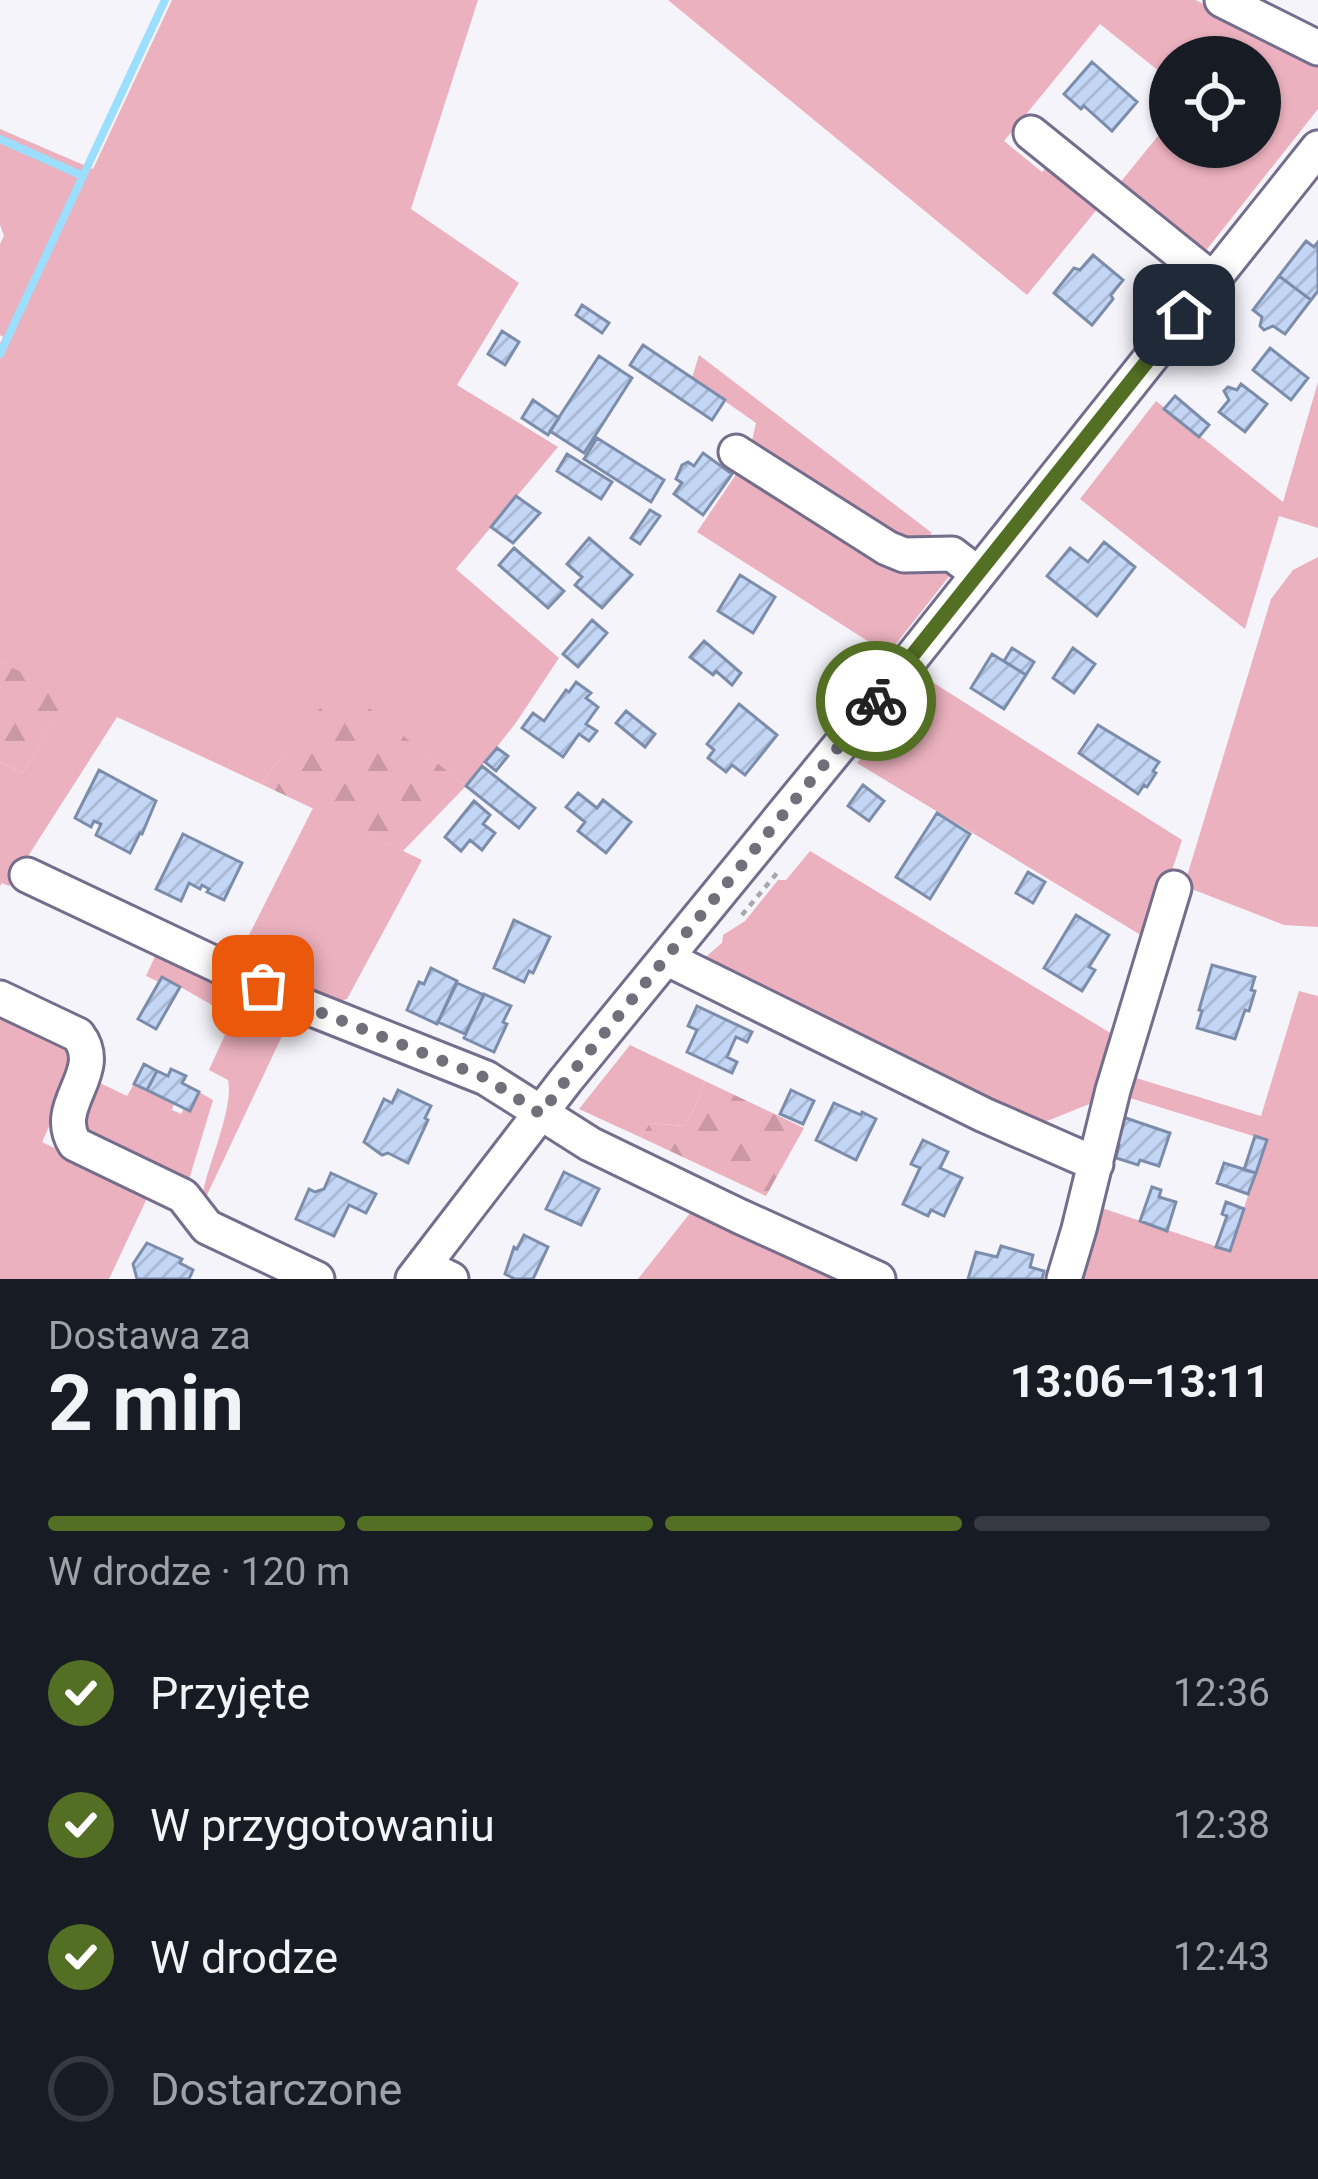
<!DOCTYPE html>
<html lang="pl">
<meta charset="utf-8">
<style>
body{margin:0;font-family:Roboto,sans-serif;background:#20242c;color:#f1f3f6;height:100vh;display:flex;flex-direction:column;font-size:45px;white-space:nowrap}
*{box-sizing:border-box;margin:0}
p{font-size:39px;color:#9ea1a6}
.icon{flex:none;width:66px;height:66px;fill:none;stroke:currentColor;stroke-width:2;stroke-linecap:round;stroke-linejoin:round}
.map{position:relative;height:1279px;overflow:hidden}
.panel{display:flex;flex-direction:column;background:#171b24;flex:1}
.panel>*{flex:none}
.tools{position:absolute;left:1149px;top:36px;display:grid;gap:24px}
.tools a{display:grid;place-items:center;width:132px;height:132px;border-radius:50%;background:#171b24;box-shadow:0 3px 9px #0004;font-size:60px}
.pin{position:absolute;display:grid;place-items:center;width:102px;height:102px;color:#fff;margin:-51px;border-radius:24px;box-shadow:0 6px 18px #0006}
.courier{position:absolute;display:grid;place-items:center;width:120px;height:120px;margin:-60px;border:9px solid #536f24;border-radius:50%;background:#fff;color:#222;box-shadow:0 3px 15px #0007}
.summary em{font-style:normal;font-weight:700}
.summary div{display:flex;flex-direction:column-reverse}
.summary{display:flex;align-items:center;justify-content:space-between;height:204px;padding:0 48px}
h1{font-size:78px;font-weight:700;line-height:90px}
.bar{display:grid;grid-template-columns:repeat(4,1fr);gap:18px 12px;align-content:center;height:144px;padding:0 48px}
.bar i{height:15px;border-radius:9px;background:#363941}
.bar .on{background:#536f24}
.bar p{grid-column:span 4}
ol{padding:0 48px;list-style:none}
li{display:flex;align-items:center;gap:36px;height:132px}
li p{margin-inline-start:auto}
li .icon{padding:12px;border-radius:50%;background:#536f24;color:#fff;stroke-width:4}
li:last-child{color:#9ea1a6}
li i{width:66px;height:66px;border:6px solid #363941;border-radius:50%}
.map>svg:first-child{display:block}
</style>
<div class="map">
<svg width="1318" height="1279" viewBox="0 0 1318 1279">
<defs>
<pattern id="forest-firs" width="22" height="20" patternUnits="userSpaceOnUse" patternTransform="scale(3)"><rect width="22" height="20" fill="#ebb1be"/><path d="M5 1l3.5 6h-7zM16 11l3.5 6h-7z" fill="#ca98a4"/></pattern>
<pattern id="building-hatch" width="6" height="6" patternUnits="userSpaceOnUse" patternTransform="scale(3)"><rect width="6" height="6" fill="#c4d6f5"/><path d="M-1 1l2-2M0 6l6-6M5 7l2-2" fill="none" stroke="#a9b8d3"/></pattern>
</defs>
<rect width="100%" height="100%" fill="#f5f4fb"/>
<path fill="#ebb1be" d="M 172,0 L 478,0 L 411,209 L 519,283 L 457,385 L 558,447 L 456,569 L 559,658 L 515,724 L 466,786 L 339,685 L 261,784 L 117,717 L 9,886 L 2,883 L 0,886 L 0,762 L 23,773 L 70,696 L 0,662 L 0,343 L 3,337 L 0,335 L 0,244 L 4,236 L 0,225 L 0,129 L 93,169 Z
M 668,0 L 1195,0 L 1295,47 L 1318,65 L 1318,109 L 1204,253 L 1119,184 L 1170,121 L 1170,147 L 1260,147 L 1260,57 L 1170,57 L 1170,80 L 1100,24 L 1004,141 L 1042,172 L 1048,166 L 1098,208 L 1027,295 Z
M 699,355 L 932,533 L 920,545 L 912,545 L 750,449 L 756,423 L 692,378 Z
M 1318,382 L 1318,528 L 1279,516 L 1245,629 L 1080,499 L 1156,401 L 1283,502 Z
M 743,464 L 945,566 L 951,574 L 888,654 L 697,532 Z
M 1318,557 L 1318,927 L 1284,925 L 1184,886 L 1271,599 L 1293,570 Z
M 929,680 L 1182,840 L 1149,940 L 857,763 Z
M 313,808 L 422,860 L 347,999 L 328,1005 L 236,961 Z
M 810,851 L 1122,1040 L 1102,1099 L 1042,1123 L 695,966 L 722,943 L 723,935 L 745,921 L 778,880 L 786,880 Z
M 156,954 L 290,1019 L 207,1195 L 203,1192 C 209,1161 234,1107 228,1080 L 209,1070 L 233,1017 L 163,977 L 159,982 L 146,976 Z
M 1299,991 L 1318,996 L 1318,1279 L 1072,1279 L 1093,1205 L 1230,1251 L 1266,1140 L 1130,1098 L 1136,1078 L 1261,1116 Z
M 0,1015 L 65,1046 L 73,1074 L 42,1142 L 149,1194 L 109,1279 L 0,1279 Z
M 630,1045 L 705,1081 L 693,1111 L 684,1126 L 650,1123 L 640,1137 L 579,1109 Z
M 96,1081 L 127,1096 L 134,1084 L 174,1104 L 172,1110 L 181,1114 L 184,1108 L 190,1110 L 199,1092 L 213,1100 L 188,1183 L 90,1139 L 81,1115 Z
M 694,1208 L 844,1279 L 638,1279 Z"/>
<path fill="url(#forest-firs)" d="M 0,662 L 71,695 L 23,773 L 0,762 Z
M 339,684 L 466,786 L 403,851 L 261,784 Z
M 705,1081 L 804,1128 L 766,1196 L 640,1137 L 650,1123 L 684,1126 L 693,1111 Z"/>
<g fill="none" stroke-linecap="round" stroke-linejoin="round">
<path stroke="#9bdefd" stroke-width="8" d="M 0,139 L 83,176
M 0,354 L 165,0"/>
</g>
<path fill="url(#building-hatch)" stroke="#7c8dab" stroke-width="3" d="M 1092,62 L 1137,102 L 1112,131 L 1084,106 L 1081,109 L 1064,94 Z
M 1306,241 L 1314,247 L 1318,242 L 1318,291 L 1311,300 L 1279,276 Z
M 1093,255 L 1123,280 L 1111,295 L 1113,299 L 1092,325 L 1054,293 L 1074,268 L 1080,270 Z
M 1279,276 L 1311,300 L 1285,334 L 1273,326 L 1264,330 L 1260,326 L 1262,317 L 1253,310 Z
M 582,305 L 609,323 L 602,333 L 576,315 Z
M 502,331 L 519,342 L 505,365 L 488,354 Z
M 643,345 L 725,400 L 712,420 L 630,365 Z
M 1270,348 L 1308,378 L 1291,400 L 1253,370 Z
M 599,356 L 632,378 L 584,453 L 550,431 Z
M 1241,384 L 1267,404 L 1245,432 L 1219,412 L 1229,400 L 1224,391 L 1228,387 L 1237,390 Z
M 1175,396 L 1209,425 L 1199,437 L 1164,409 Z
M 533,400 L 559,418 L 548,435 L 522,418 Z
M 597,438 L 664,480 L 651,502 L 584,459 Z
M 703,453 L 732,474 L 703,515 L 674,494 L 682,483 L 676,479 L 682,465 L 688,462 L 694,466 Z
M 567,454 L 612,482 L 601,499 L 557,471 Z
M 516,496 L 540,513 L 513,543 L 491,527 Z
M 650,510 L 660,516 L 640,544 L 631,538 Z
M 589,538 L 632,575 L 602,608 L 575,585 L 582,577 L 567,564 Z
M 1104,542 L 1135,567 L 1097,616 L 1047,576 L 1070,548 L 1088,562 Z
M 514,548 L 564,591 L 548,608 L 499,565 Z
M 740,575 L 775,597 L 753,633 L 718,611 Z
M 592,620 L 607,633 L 578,667 L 563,654 Z
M 704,641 L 741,673 L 732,685 L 716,671 L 713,675 L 690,657 Z
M 1012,648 L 1034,662 L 1026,675 L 1004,661 Z
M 1073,648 L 1095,664 L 1074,693 L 1053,678 Z
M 992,654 L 1026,675 L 1004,709 L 971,688 Z
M 576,682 L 591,693 L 586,698 L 598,707 L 586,724 L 597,731 L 589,741 L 579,734 L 563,757 L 522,728 L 533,713 L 544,721 L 566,690 L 569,692 Z
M 739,704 L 777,735 L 745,775 L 732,765 L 726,772 L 708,758 L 714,750 L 707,744 Z
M 626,711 L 655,734 L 645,747 L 616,723 Z
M 1098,725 L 1159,762 L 1153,771 L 1156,773 L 1147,787 L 1144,785 L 1138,794 L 1079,753 Z
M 497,748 L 508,756 L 496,771 L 485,762 Z
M 482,766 L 535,808 L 519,828 L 466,786 Z
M 99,770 L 156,801 L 142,834 L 140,833 L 130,853 L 96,835 L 101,824 L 94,821 L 91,827 L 75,818 Z
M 863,785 L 884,801 L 869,821 L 848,806 Z
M 578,793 L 597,808 L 603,800 L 631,822 L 606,853 L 578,831 L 585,822 L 566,807 Z
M 474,801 L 490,815 L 483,824 L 495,833 L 482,850 L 470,840 L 461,851 L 445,837 Z
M 937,813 L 970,834 L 930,899 L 896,877 Z
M 183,834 L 242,863 L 224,900 L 207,892 L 209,889 L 202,885 L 200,889 L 189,883 L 181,901 L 156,889 Z
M 1028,872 L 1045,882 L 1033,903 L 1016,893 Z
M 1076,915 L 1109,935 L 1089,967 L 1095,970 L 1082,991 L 1044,968 Z
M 514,920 L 550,937 L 533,973 L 529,971 L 524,982 L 494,968 Z
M 1212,965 L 1255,977 L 1251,990 L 1255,991 L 1249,1011 L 1245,1010 L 1235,1039 L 1197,1028 L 1202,1011 L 1199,1010 Z
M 431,968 L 457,981 L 437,1024 L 407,1010 L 419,982 L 424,984 Z
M 162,977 L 180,987 L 156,1029 L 138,1019 Z
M 457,983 L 484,995 L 465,1034 L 438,1022 Z
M 484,994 L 511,1006 L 503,1022 L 507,1024 L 494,1052 L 464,1038 Z
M 697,1006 L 752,1032 L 747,1042 L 736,1037 L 727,1057 L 737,1062 L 732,1073 L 687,1052 L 697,1030 L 688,1026 Z
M 144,1064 L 157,1071 L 147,1090 L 134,1084 Z
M 171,1069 L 186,1076 L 182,1083 L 199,1092 L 190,1111 L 147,1090 L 157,1071 L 168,1076 Z
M 398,1090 L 431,1106 L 425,1118 L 428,1120 L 408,1163 L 388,1153 L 382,1155 L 364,1142 L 384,1099 L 392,1103 Z
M 791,1090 L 814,1101 L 803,1124 L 780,1114 Z
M 834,1103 L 861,1115 L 862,1112 L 876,1119 L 856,1160 L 816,1140 Z
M 1117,1115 L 1170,1133 L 1159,1166 L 1140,1160 L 1138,1165 L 1116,1158 L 1119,1145 L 1109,1141 Z
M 1255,1136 L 1267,1140 L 1256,1173 L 1244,1170 Z
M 923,1140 L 948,1152 L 940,1168 L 962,1178 L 944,1216 L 931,1210 L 928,1216 L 903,1204 L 920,1168 L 911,1164 Z
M 1224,1163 L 1256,1173 L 1248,1194 L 1217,1183 Z
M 564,1172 L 599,1189 L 581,1225 L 546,1209 Z
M 331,1173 L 376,1194 L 366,1213 L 349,1205 L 334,1236 L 296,1219 L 309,1189 L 315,1192 L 324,1189 Z
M 1152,1187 L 1161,1190 L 1159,1197 L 1176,1202 L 1167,1231 L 1140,1221 Z
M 1226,1202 L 1244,1209 L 1230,1251 L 1216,1247 L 1227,1216 L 1222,1214 Z
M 524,1235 L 548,1247 L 533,1279 L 515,1279 L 505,1274 L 514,1247 L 517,1249 Z
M 147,1243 L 182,1259 L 180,1263 L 193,1270 L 189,1279 L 137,1279 L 133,1264 Z
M 1001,1246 L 1033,1255 L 1030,1267 L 1044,1271 L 1042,1279 L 968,1279 L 976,1252 L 997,1257 Z"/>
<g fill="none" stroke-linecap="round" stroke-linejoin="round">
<defs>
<path id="minor" d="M 1222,0 L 1318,48
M 1031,133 L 1212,279
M 736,452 L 887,548 L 904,555 L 952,554 L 978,574
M 27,875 L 302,1005 L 486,1078 L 590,1144 L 739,1216 L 878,1279
M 666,958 L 984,1115 L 1096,1164
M 0,998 L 78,1035 C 107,1073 50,1104 75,1144 L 183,1196 L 207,1227 L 317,1279
M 424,1266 L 451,1279
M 413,1279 L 566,1080 L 905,666 L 1318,148
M 1064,1279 L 1079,1229 L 1113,1090 L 1174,888"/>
</defs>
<use href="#minor" stroke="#756d8c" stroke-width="39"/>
<path stroke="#a8a6af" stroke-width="4.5" stroke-dasharray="6 6" stroke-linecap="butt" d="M 742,915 L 777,873"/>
<use href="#minor" stroke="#fff" stroke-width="33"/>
</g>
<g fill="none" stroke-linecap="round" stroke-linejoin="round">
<path stroke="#716f7a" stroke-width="12" stroke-dasharray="0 21.6" d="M 263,986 L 302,1005 L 486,1078 L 541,1114 L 566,1080 L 876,701"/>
<path stroke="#536f24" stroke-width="15" d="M 876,701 L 1184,315"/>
</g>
</svg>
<div class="tools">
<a><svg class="icon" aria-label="locate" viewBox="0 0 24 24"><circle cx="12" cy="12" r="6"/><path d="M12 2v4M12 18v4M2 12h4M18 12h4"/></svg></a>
</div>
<div class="pin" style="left:263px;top:986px;background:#ea580c"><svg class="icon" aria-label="bag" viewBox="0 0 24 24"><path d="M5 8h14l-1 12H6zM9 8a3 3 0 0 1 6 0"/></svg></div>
<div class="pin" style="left:1184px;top:315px;background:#1f2937"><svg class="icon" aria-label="home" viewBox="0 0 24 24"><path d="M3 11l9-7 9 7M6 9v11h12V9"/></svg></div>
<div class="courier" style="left:876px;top:701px"><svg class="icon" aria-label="bike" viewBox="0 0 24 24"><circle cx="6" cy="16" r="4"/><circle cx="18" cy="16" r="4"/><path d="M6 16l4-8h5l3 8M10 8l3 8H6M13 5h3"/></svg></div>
</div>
<section class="panel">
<div class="summary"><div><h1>2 min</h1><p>Dostawa za</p></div><em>13:06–13:11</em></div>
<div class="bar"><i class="on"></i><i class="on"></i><i class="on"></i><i></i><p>W drodze · 120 m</p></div>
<ol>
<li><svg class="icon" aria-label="check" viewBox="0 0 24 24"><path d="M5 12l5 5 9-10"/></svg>Przyjęte<p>12:36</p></li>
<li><svg class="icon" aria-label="check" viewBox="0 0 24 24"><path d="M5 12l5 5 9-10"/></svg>W przygotowaniu<p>12:38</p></li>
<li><svg class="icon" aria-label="check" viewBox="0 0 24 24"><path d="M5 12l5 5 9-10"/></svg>W drodze<p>12:43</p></li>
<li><i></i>Dostarczone</li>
</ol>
</section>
